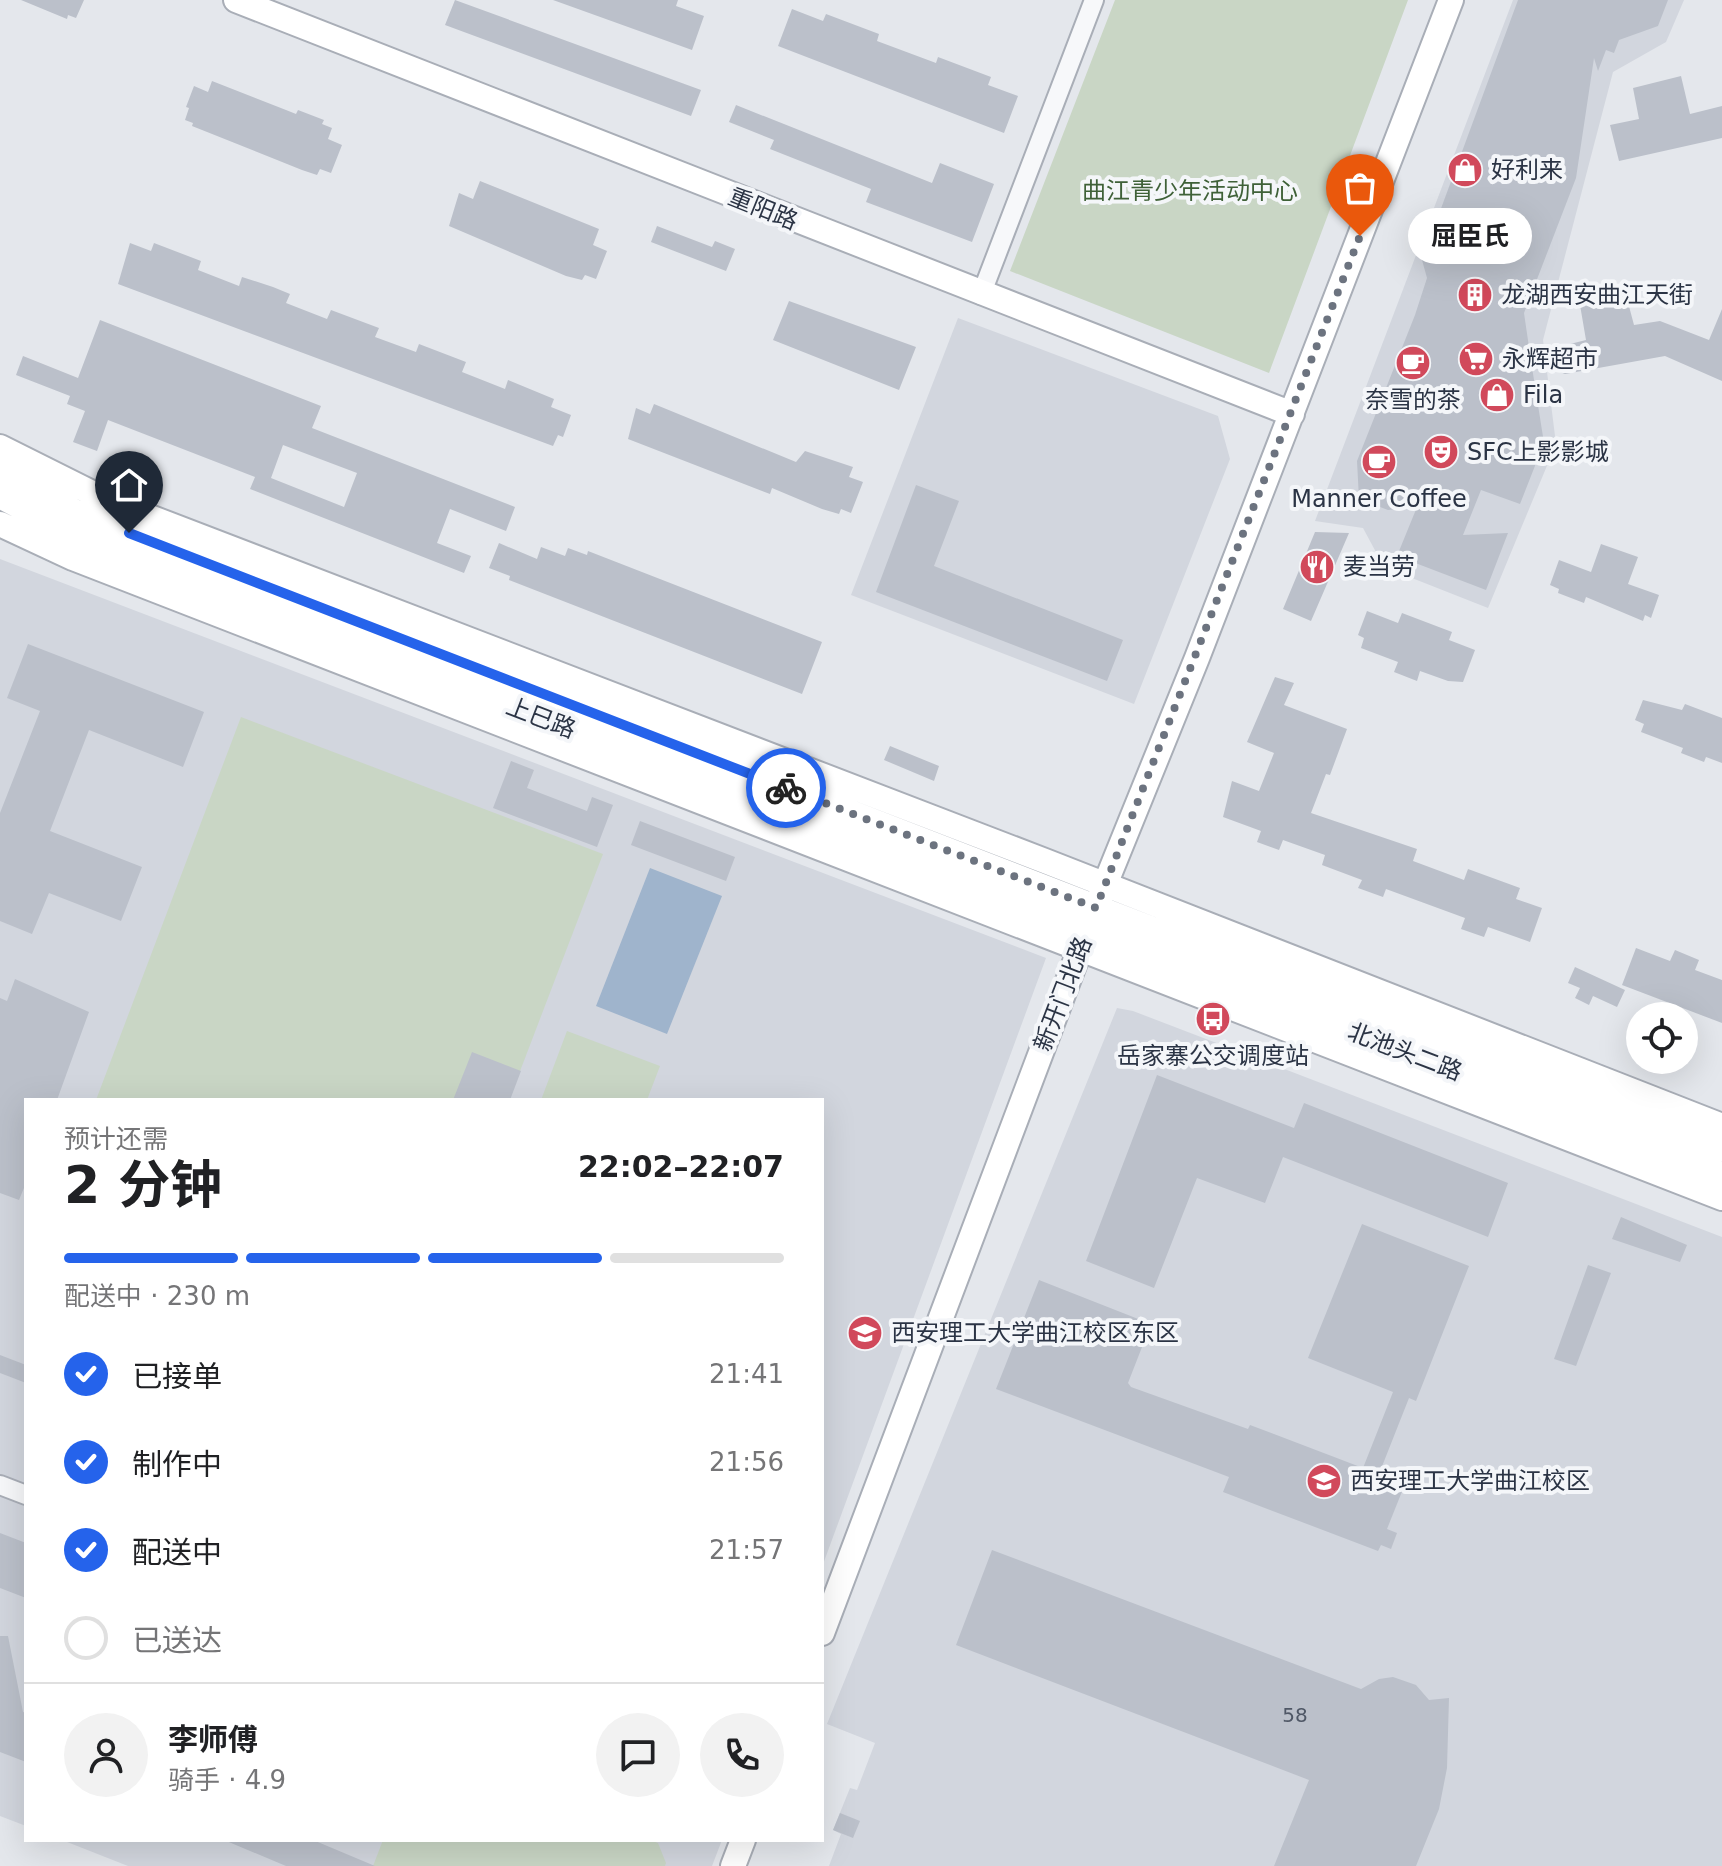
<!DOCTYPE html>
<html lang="zh">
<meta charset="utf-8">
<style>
body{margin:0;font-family:"DejaVu Sans","Noto Sans SC",sans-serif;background:#f2f2f2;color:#202124;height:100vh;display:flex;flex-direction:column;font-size:30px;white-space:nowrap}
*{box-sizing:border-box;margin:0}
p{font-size:26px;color:#757577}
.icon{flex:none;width:44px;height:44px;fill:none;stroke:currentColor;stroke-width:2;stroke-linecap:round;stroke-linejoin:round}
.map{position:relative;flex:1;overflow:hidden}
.panel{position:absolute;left:24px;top:1098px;width:800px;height:744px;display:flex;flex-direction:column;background:#fff;border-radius:0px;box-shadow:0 8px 32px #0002}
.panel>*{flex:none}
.tools{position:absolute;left:1626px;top:1002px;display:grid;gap:16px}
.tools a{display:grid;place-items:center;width:72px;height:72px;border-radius:50%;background:#fff;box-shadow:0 8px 32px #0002;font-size:40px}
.pin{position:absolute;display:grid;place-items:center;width:68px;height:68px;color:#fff;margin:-82px -34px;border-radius:50% 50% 50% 0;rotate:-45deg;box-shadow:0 0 8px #0007}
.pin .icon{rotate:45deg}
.courier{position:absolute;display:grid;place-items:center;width:80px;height:80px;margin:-40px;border:6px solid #2563eb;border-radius:50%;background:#fff;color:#222;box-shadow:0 2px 10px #0007}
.bubble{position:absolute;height:56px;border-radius:28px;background:#fff;box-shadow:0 8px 32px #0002;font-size:26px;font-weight:700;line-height:56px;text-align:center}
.summary em{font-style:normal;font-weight:700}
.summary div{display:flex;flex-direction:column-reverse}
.summary{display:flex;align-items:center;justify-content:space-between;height:136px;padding:0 40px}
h1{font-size:52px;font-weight:700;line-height:60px}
.bar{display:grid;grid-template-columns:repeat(4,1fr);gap:12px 8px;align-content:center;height:96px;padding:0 40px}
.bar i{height:10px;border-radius:6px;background:#e0e0e0}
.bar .active{background:#2563eb}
.bar p{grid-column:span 4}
.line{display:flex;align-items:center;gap:20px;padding:0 40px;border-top:2px solid #e0e0e0}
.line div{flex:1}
.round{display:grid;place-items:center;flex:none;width:84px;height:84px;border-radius:42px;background:#f2f2f2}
ol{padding:0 40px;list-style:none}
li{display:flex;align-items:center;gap:24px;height:88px}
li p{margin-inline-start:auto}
li .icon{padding:8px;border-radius:50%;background:#2563eb;color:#fff;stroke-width:4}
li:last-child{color:#757577}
li i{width:44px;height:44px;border:4px solid #e0e0e0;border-radius:50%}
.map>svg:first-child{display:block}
</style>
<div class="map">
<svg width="1722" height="1866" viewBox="0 0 1722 1866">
<rect width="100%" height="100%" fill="#e4e7ec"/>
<path fill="#d2d6de" d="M 1513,0 L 1684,0 L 1666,42 L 1613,72 L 1543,340 L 1556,444 L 1488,608 L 1384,567 L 1363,528 L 1315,521 Z
M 958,318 L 1218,416 L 1230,459 L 1134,704 L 851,595 Z
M 0,559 L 1046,958 L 822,1567 L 822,1100 L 26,1100 L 26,1826 L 0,1816 Z
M 1117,1008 L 1133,1011 L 1722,1237 L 1722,1866 L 829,1866 L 841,1834 L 833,1830 L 850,1788 L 857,1790 L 875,1743 L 827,1724 Z
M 62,1840 L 722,1840 L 712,1866 L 128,1866 Z"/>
<path fill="#c9d6c5" d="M 1115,0 L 1408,0 L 1269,373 L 1010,271 Z
M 241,717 L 603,854 L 509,1100 L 96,1100 Z
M 567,1031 L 660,1066 L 647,1100 L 541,1100 Z
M 383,1840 L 650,1840 L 658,1843 L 666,1863 L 665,1866 L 373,1866 Z"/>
<path fill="#9fb4cc" d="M 650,868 L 722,896 L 667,1034 L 596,1006 Z"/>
<path fill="#bbc0ca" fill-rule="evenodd" d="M 21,0 L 84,0 L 76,18 L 68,15 L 67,19 Z
M 455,0 L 701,90 L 691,116 L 445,25 Z
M 553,0 L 678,0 L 676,6 L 704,16 L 692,50 Z
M 1518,0 L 1668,0 L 1658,26 L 1619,40 L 1614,53 L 1606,50 L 1598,71 L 1594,58 L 1576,178 L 1524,313 L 1530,354 L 1586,340 L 1580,305 L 1626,295 L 1634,325 L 1660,321 L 1709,340 L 1722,309 L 1722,381 L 1665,356 L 1565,374 L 1531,361 L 1544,443 L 1520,504 L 1481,490 L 1463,535 L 1508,533 L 1486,590 L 1397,556 L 1417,507 L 1388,510 L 1359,499 L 1357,461 L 1415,315 L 1427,278 L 1422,260 Z
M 792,9 L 823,21 L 826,14 L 879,34 L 877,41 L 936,63 L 938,57 L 991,77 L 988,85 L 1018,96 L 1004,133 L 778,46 Z
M 1681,76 L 1690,114 L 1722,106 L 1722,138 L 1619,161 L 1610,125 L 1639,119 L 1633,88 Z
M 212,81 L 286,110 L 296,114 L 298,110 L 324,120 L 322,124 L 332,128 L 328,139 L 342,145 L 331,173 L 320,169 L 317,175 L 302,170 L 192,126 L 193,123 L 185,120 L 189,108 L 186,107 L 194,86 L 208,92 Z
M 736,105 L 932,183 L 940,163 L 994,184 L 972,242 L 866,202 L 871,189 L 770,149 L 774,140 L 729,122 Z
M 480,181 L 599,229 L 593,245 L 607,251 L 596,279 L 585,275 L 582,280 L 566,276 L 449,226 L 459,193 L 473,199 Z
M 657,226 L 712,247 L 715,241 L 735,249 L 726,271 L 651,242 Z
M 130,243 L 151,251 L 154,243 L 201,261 L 198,270 L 239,286 L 242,277 L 273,287 L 290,294 L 286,303 L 327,319 L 331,310 L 379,328 L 375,337 L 416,352 L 419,344 L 466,362 L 462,372 L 505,389 L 508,380 L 554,399 L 551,407 L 571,415 L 563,437 L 558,435 L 553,446 L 118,284 Z
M 789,301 L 916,347 L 899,390 L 773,340 Z
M 100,320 L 321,406 L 312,428 L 515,507 L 506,531 L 450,509 L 437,543 L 471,556 L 464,573 L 250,489 L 255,477 L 108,420 L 97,451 L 73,442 L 85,411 L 67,404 L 70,396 L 16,375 L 23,356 L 78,378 ZM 283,445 L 357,473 L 344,507 L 271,478 Z
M 654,404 L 796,462 L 805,451 L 853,467 L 849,477 L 863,482 L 851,513 L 841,509 L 839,514 L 822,509 L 772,488 L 770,494 L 628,439 L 636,408 L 650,414 Z
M 916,485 L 959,501 L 934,566 L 1123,640 L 1107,681 L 876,592 Z
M 1315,532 L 1349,533 L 1311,621 L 1283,609 Z
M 499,543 L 537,559 L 541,547 L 565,556 L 568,548 L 587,555 L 588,551 L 822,642 L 802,694 L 509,580 L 510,576 L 489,568 Z
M 1601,544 L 1638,557 L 1628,584 L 1659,595 L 1651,618 L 1645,615 L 1643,621 L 1586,597 L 1584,603 L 1558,593 L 1559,589 L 1550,585 L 1559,560 L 1591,572 Z
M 1367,611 L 1398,623 L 1402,613 L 1452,632 L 1449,640 L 1475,650 L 1463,682 L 1448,681 L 1420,671 L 1417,681 L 1394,672 L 1398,662 L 1361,648 L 1364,638 L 1358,635 Z
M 28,644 L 204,712 L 183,767 L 89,730 L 50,831 L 142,867 L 121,921 L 49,893 L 32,934 L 0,921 L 0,813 L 40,711 L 7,698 Z
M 1275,677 L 1294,683 L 1284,705 L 1347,729 L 1330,775 L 1326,774 L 1311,813 L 1417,849 L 1413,861 L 1464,880 L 1468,869 L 1520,888 L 1516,899 L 1542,908 L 1530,942 L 1488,927 L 1484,937 L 1461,929 L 1465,918 L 1386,889 L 1383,897 L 1358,888 L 1362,880 L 1322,865 L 1325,855 L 1283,840 L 1279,850 L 1257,842 L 1261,831 L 1223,817 L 1232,781 L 1259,791 L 1274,753 L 1247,742 Z
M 1643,700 L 1682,710 L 1685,704 L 1722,718 L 1722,763 L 1706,757 L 1704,762 L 1681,753 L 1683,748 L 1641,732 L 1644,724 L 1635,720 Z
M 890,746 L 939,766 L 934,781 L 884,760 Z
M 511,761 L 534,770 L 527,788 L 587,811 L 592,797 L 613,805 L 597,847 L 493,808 Z
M 640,821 L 735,857 L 726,881 L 631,845 Z
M 1636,948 L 1670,961 L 1675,950 L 1699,960 L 1695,970 L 1722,980 L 1722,1023 L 1622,985 Z
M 1575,967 L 1625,990 L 1617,1007 L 1593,996 L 1589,1005 L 1575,998 L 1580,988 L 1568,983 Z
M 15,979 L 89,1012 L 57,1100 L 26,1100 L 26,1183 L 19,1200 L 0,1193 L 0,998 L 7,1001 Z
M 472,1052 L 521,1071 L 510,1100 L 453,1100 Z
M 1157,1075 L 1294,1128 L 1304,1103 L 1508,1183 L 1488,1237 L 1283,1157 L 1265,1203 L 1197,1178 L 1154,1288 L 1086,1261 Z
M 1621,1217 L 1687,1245 L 1680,1262 L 1612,1239 Z
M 1362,1224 L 1469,1266 L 1416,1401 L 1409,1398 L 1379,1474 L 1405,1484 L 1387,1529 L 1397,1533 L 1391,1549 L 1381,1545 L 1378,1551 L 1223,1492 L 1229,1477 L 996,1389 L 1039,1280 L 1151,1324 L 1128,1383 L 1131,1387 L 1248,1429 L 1250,1425 L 1363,1468 L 1393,1392 L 1308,1358 Z
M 1588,1265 L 1611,1273 L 1576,1366 L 1554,1359 Z
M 0,1355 L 26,1365 L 26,1383 L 0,1373 Z
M 0,1533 L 26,1543 L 26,1598 L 0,1588 Z
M 992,1550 L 1361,1689 L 1379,1679 L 1393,1677 L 1416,1685 L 1429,1700 L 1449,1698 L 1447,1768 L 1439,1809 L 1416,1866 L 1274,1866 L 1309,1780 L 956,1645 Z
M 0,1636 L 8,1636 L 23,1712 L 26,1713 L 26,1762 L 0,1752 Z
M 840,1813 L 860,1821 L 853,1838 L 833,1830 Z
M 224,1840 L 313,1840 L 375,1866 L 286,1866 Z"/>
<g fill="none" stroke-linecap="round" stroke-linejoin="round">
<defs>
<path id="street" d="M 981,295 L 1094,0
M 0,1485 L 26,1495"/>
<path id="secondary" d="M 236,0 L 1292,414
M 0,447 L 108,501 L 1045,861 L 1722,1126
M 0,471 L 76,512 L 147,540 L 1722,1149
M 0,496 L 52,524 L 169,574 L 1722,1174
M 0,524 L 73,558 L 1722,1198
M 1100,897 L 1197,658 L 1451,0
M 822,1633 L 1085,936
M 733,1866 L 743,1840"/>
</defs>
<use href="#street" stroke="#a9aeb7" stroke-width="22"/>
<use href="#secondary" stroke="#a9aeb7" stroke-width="28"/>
<use href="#street" stroke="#f7f8fa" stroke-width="18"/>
<use href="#secondary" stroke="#fff" stroke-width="24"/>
</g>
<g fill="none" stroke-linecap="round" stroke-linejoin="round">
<path stroke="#6c737f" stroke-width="8" stroke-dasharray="0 14.4" d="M 786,788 L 1096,908 L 1360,236"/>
<path stroke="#2563eb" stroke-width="10" d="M 129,533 L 786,788"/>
</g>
<defs>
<symbol id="shop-disc" viewBox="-11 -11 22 22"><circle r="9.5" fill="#d1495b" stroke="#f4f6f9"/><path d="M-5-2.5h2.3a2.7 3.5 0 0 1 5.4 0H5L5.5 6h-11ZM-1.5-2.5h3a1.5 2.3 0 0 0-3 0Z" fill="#fff"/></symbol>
<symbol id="building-disc" viewBox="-11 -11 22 22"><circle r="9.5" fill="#d1495b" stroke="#f4f6f9"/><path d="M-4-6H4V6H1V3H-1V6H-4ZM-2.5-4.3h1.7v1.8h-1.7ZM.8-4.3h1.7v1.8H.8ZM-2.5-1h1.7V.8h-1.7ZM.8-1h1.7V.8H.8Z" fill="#fff"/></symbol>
<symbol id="supermarket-disc" viewBox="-11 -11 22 22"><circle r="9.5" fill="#d1495b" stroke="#f4f6f9"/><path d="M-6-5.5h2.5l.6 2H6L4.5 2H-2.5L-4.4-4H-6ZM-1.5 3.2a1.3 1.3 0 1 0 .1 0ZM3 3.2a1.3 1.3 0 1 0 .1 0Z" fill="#fff"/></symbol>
<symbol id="cafe-disc" viewBox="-11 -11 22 22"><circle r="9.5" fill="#d1495b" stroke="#f4f6f9"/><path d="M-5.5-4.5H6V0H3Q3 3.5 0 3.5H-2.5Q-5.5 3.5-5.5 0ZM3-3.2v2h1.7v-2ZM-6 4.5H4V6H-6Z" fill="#fff"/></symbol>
<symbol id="theatre-disc" viewBox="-11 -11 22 22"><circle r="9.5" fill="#d1495b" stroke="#f4f6f9"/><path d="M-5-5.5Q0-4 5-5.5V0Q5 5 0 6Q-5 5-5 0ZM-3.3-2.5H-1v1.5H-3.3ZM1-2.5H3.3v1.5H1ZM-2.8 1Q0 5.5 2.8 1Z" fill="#fff"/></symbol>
<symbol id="restaurant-disc" viewBox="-11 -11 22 22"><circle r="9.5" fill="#d1495b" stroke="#f4f6f9"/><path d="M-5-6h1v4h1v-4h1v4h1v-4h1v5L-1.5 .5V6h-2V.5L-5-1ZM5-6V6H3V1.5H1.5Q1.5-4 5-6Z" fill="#fff"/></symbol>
<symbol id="bus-disc" viewBox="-11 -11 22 22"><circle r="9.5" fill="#d1495b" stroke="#f4f6f9"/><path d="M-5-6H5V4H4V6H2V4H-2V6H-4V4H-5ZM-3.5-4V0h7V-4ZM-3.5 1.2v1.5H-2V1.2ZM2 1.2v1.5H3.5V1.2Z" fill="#fff"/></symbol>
<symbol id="university-disc" viewBox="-11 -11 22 22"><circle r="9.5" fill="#d1495b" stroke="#f4f6f9"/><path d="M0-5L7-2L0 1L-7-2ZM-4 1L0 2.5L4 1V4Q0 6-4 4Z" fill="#fff"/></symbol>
</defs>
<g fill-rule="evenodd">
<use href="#shop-disc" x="1445" y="150" width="40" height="40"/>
<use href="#building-disc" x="1455" y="275" width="40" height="40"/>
<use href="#supermarket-disc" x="1456" y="339" width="40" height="40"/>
<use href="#cafe-disc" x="1393" y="343" width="40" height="40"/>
<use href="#shop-disc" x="1477" y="375" width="40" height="40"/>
<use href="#theatre-disc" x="1421" y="432" width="40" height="40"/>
<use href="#cafe-disc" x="1359" y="442" width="40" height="40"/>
<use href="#restaurant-disc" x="1297" y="547" width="40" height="40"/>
<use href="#bus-disc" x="1193" y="999" width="40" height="40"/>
<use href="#university-disc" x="845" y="1313" width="40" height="40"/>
<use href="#university-disc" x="1304" y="1461" width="40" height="40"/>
</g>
<g text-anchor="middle" stroke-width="8" stroke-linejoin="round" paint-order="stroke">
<g font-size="20" fill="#4f5766">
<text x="1295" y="1722">58</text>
</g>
<g font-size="24" fill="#2b3445" stroke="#f4f6f9" text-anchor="start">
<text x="1491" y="178">好利来</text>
<text x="1501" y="303">龙湖西安曲江天街</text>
<text x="1502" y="367">永辉超市</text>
<text x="1523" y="403">Fila</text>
<text x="1413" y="408" text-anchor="middle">奈雪的茶</text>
<text x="1467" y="460">SFC上影影城</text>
<text x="1379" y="507" text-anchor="middle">Manner Coffee</text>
<text x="1343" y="575">麦当劳</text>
<text x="1213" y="1064" text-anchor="middle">岳家寨公交调度站</text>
<text x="891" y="1341">西安理工大学曲江校区东区</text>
<text x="1350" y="1489">西安理工大学曲江校区</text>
</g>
<g font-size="24" fill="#3f6138" stroke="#f4f6f9">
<text x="1190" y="199">曲江青少年活动中心</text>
</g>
<g font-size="24" fill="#2b3445" stroke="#f4f6f9">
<text transform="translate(763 209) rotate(22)" y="8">重阳路</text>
<text transform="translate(541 718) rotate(21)" y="8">上巳路</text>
<text transform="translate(1063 994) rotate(-69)" y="8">新开门北路</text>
<text transform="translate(1405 1052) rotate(21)" y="8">北池头二路</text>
</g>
</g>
</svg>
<div class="tools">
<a><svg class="icon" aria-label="locate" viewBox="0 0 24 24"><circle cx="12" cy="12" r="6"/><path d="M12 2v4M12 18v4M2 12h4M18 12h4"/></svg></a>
</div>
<div class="pin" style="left:1360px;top:236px;background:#ea580c"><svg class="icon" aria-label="bag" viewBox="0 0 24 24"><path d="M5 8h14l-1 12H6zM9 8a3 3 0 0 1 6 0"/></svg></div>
<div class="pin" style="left:129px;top:533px;background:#1f2937"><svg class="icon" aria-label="home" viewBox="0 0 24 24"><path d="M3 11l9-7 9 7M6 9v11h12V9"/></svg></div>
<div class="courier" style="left:786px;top:788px"><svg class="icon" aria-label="bike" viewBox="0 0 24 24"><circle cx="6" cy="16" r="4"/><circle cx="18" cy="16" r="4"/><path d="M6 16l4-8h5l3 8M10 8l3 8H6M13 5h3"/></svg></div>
<div class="bubble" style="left:1408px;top:208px;width:124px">屈臣氏</div>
<section class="panel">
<div class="summary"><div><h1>2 分钟</h1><p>预计还需</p></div><em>22:02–22:07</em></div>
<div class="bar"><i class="active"></i><i class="active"></i><i class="active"></i><i></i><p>配送中 · 230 m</p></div>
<ol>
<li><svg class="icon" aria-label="check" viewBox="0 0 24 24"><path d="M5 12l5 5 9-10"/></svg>已接单<p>21:41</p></li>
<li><svg class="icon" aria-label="check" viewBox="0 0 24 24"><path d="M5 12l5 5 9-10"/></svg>制作中<p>21:56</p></li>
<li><svg class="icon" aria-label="check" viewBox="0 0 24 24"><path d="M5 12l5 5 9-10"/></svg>配送中<p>21:57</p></li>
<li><i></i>已送达</li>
</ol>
<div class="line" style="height:144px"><a class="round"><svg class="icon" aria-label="person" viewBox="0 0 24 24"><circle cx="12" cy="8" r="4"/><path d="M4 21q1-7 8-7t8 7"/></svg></a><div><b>李师傅</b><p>骑手 · 4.9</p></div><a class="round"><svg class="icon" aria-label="chat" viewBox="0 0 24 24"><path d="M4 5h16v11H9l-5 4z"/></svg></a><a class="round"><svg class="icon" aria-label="phone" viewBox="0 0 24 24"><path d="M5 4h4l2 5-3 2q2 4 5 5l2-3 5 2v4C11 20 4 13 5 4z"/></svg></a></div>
</section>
</div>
